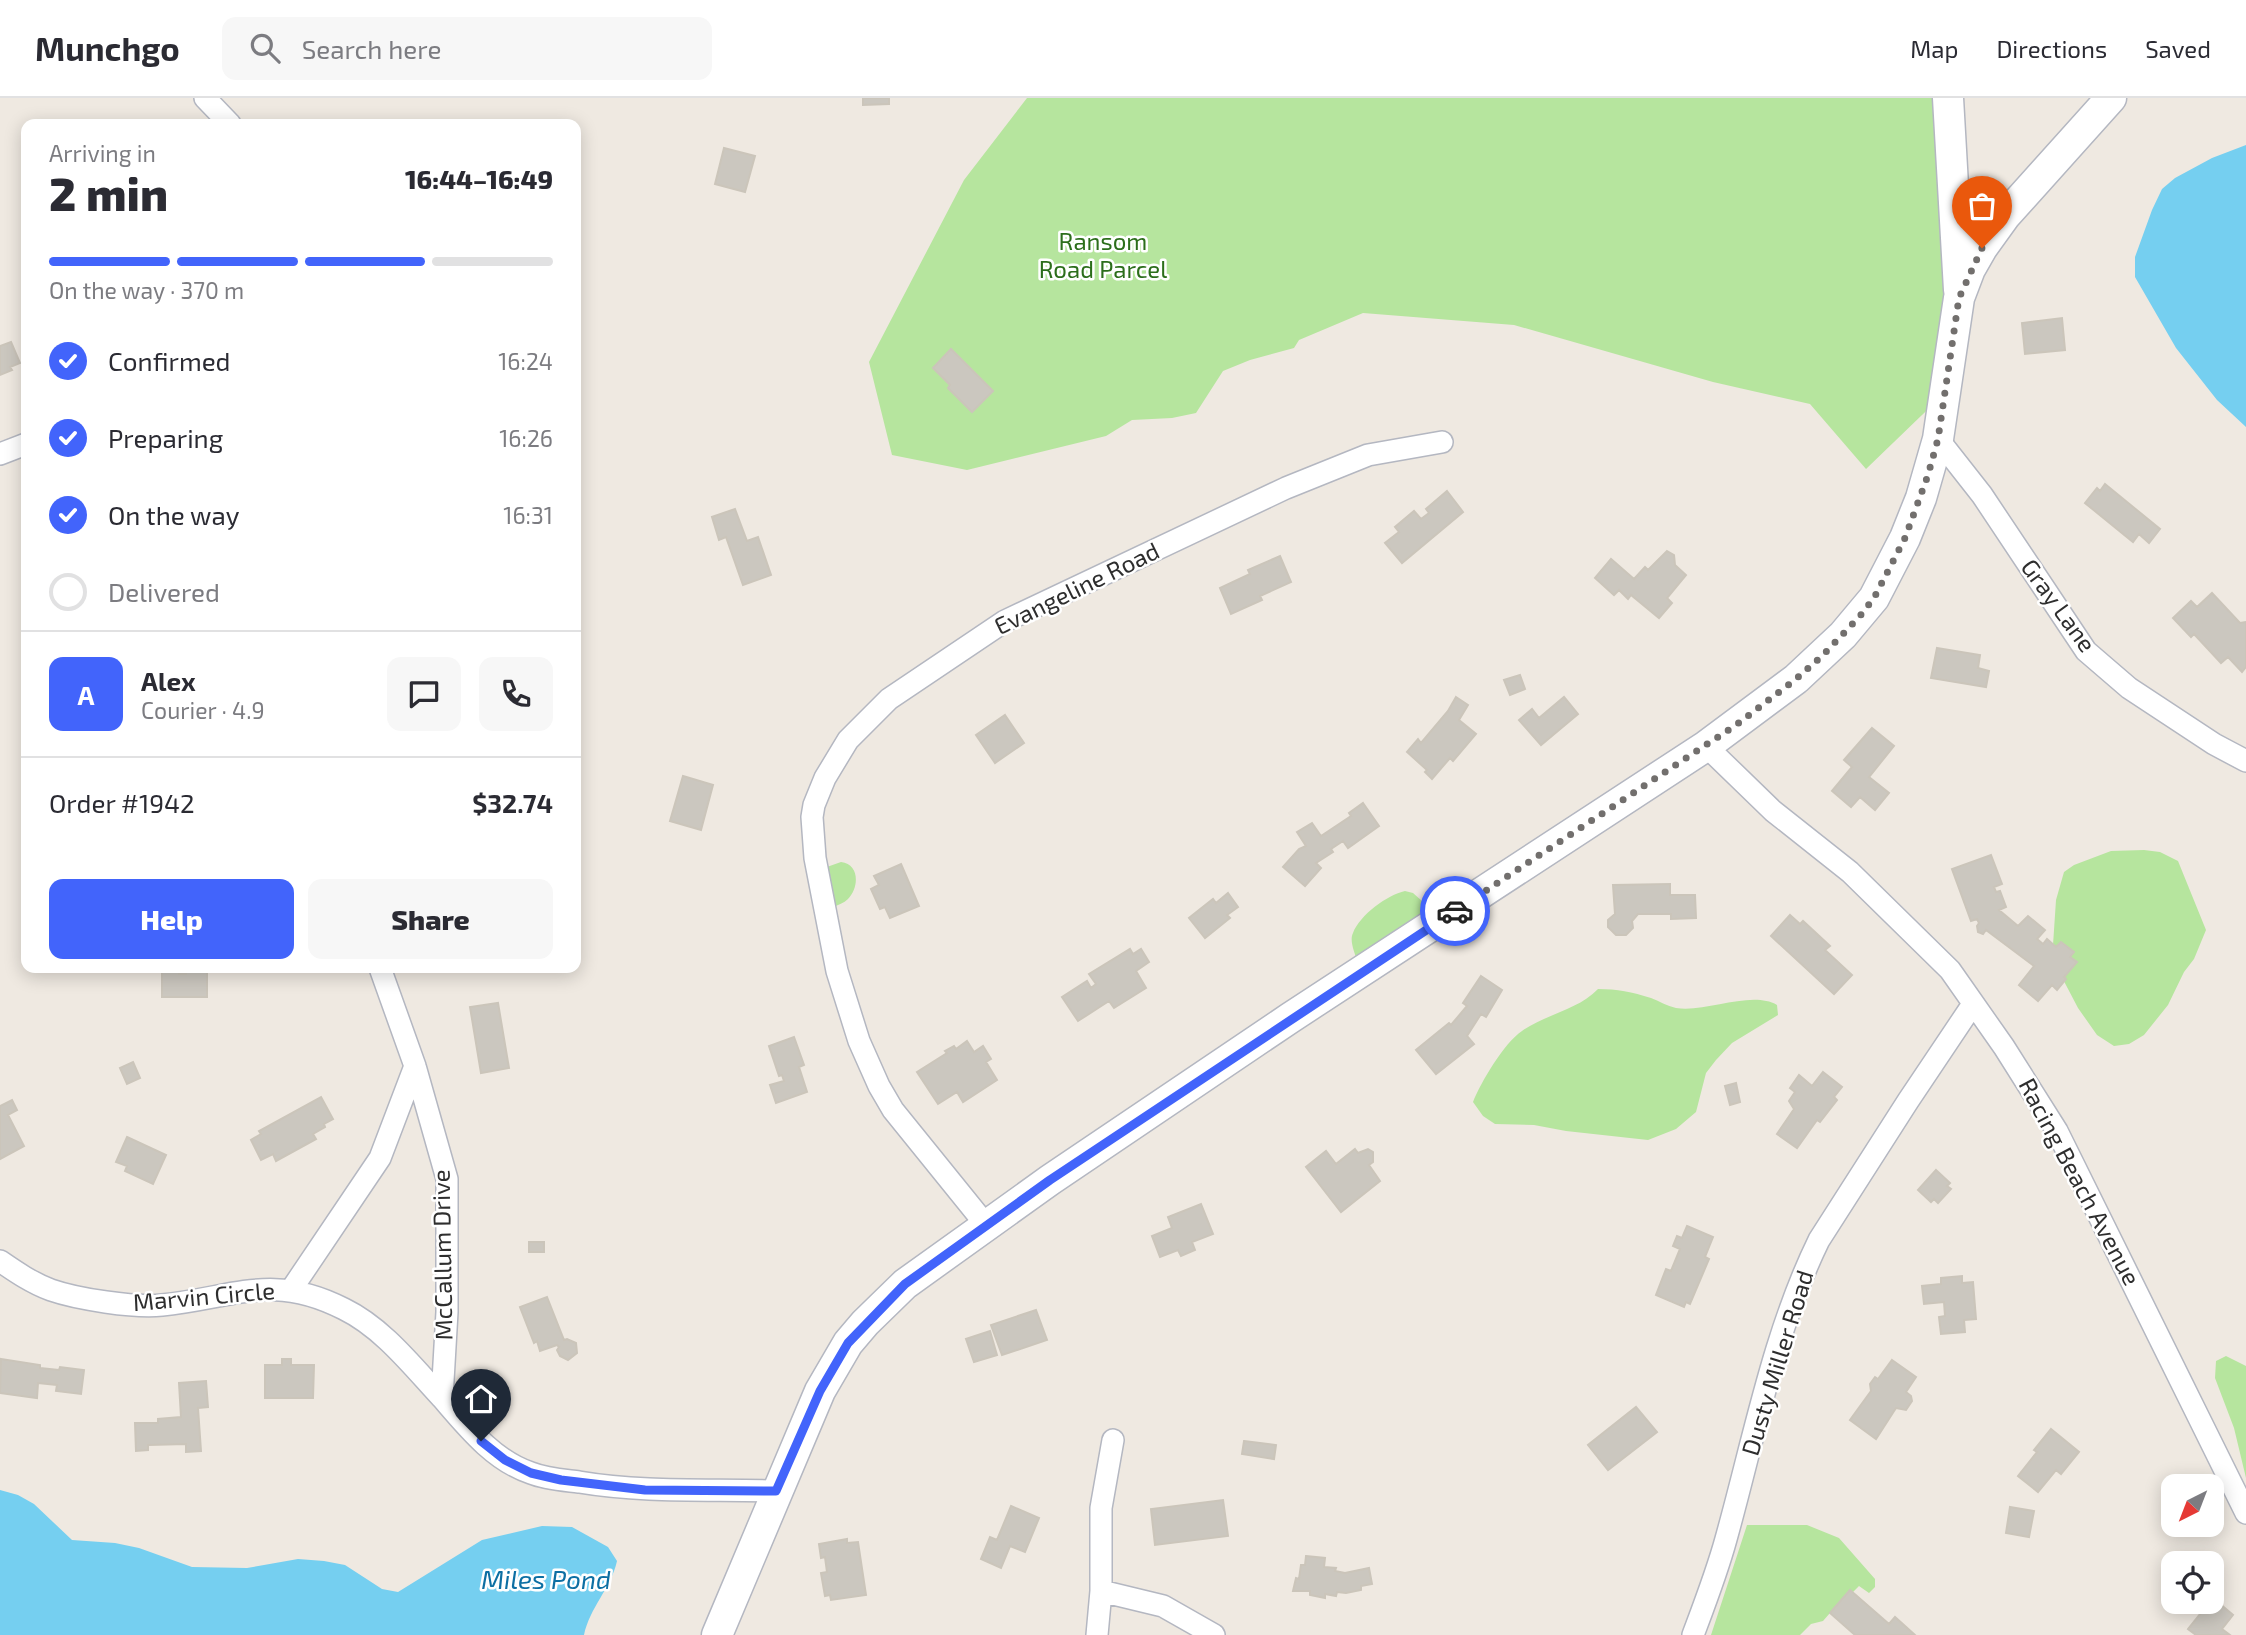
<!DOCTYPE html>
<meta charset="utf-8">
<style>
body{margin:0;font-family:"Exo 2",sans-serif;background:#f7f7f7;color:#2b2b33;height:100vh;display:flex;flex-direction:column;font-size:26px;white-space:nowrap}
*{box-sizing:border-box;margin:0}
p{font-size:23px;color:#7c7c81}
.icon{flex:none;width:38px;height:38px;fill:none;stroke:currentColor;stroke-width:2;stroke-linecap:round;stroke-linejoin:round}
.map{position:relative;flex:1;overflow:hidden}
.side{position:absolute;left:21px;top:21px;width:560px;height:854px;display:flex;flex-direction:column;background:#fff;border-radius:14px;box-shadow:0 4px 18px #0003}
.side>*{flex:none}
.needle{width:46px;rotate:222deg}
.fabs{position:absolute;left:2161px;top:1376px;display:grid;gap:14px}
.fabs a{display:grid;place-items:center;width:63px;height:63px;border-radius:14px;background:#fff;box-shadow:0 4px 18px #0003;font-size:35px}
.pin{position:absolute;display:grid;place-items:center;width:60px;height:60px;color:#fff;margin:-72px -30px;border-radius:50% 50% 50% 0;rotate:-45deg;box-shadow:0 0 7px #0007}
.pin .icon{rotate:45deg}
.courier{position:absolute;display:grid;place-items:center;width:70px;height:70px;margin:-35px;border:5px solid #4264fb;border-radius:50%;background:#fff;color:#222;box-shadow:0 2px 9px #0007}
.head em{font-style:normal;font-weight:800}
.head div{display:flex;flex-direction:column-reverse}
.head{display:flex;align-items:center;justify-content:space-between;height:119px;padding:0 28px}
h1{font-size:46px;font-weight:800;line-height:52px}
.bar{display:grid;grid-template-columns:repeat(4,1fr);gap:10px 7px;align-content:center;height:84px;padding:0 28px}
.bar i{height:9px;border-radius:5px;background:#e1e1e2}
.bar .active{background:#4264fb}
.bar p{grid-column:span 4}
.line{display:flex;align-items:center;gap:18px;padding:0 28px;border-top:2px solid #e1e1e2}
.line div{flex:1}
.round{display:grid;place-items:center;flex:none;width:74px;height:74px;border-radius:14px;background:#f7f7f7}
ol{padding:0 28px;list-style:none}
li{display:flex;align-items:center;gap:21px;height:77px}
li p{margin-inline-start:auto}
li .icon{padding:7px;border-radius:50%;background:#4264fb;color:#fff;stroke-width:4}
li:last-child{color:#7c7c81}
li i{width:38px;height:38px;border:4px solid #e1e1e2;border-radius:50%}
.action{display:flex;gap:14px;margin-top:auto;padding:14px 28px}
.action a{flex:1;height:80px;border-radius:14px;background:#4264fb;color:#fff;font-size:28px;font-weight:800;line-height:80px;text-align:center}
.action a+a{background:#f7f7f7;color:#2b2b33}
header{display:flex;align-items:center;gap:42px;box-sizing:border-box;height:98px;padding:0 35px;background:#fff;border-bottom:2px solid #e1e1e2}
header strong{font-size:33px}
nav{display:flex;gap:38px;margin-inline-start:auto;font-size:24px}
.search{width:490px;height:63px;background:#f7f7f7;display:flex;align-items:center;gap:18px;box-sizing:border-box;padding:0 24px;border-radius:14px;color:#7c7c81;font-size:26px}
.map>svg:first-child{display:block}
</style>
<header>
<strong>Munchgo</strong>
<div class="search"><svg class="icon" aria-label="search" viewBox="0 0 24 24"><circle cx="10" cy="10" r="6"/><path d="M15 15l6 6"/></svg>Search here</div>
<nav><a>Map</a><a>Directions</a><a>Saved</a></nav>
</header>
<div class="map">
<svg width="2246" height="1537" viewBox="0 0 2246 1537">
<rect width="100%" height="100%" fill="#efe9e1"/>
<path fill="#b6e59e" d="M 1027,0 L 1937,0 L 1950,290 L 1866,371 L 1810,306 L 1713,284 L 1514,227 L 1363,215 L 1299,242 L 1294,250 L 1250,262 L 1223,273 L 1196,315 L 1172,320 L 1132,322 L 1106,338 L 967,372 L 892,357 L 869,264 L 964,82 Z
M 2144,752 L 2160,754 L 2178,763 L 2206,832 L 2194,861 L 2184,874 L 2168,907 L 2144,937 L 2129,946 L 2114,948 L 2097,937 L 2078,910 L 2056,868 L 2053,847 L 2056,802 L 2064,774 L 2074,767 L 2111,753 Z
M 841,764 C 860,766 859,790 848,801 C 844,805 838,807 833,809 L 824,770 Z
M 1405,793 L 1413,795 L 1431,811 L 1357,863 C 1355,855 1349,843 1353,835 C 1360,817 1387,797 1405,793 Z
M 1598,891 C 1617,891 1632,894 1651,900 C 1659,903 1667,908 1676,910 C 1706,915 1751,892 1777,907 L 1778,917 L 1732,945 L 1716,962 L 1706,975 L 1696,1014 L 1676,1031 L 1648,1042 L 1566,1033 L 1534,1027 L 1495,1026 L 1483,1018 L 1473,1004 C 1481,984 1504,945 1522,933 C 1546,916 1578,912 1598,891 Z
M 2226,1258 L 2246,1268 L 2246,1380 L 2234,1330 L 2215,1280 L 2216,1263 Z
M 1747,1427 L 1807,1427 L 1839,1440 L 1875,1481 L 1875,1489 L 1869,1495 L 1859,1488 L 1853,1494 L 1850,1492 L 1823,1523 L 1811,1526 L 1800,1537 L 1711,1537 Z"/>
<path fill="#75cff0" d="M 2246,47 L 2246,329 L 2217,302 L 2176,250 L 2135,179 L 2135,159 L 2152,112 L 2162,91 L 2175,80 L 2212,60 Z
M 0,1392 L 18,1397 L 34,1406 L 72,1442 L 115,1445 L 139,1450 L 192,1469 L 247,1470 L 298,1461 L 324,1463 L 345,1467 L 382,1491 L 398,1494 L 482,1442 L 542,1428 L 572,1429 L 608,1449 L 617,1463 C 611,1490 590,1509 584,1537 L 0,1537 Z"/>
<path fill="#cbc7bf" stroke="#cbc5ba" stroke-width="2" d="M 863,0 L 889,0 L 889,6 L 863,7 Z
M 724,50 L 755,58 L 745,94 L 715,86 Z
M 2062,220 L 2065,252 L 2025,256 L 2022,225 Z
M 11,244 L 20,265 L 10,269 L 12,272 L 0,277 L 0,248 Z
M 951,251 L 993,293 L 972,314 L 948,290 L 950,287 L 933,270 Z
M 2105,386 L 2160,431 L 2149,445 L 2139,436 L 2133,444 L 2085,405 L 2097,390 L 2100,393 Z
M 1447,393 L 1463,414 L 1402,465 L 1385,445 L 1399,434 L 1395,429 L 1414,413 L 1421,421 L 1429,415 L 1426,411 Z
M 735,411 L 747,443 L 758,439 L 771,477 L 743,487 L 726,439 L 719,442 L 712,419 Z
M 1667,453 L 1674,457 L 1675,467 L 1686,477 L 1667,500 L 1672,505 L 1659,520 L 1631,497 L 1628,501 L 1619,492 L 1614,497 L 1595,480 L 1611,461 L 1634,481 L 1645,469 L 1648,472 Z
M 1280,458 L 1291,484 L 1260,498 L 1262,502 L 1231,516 L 1220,490 L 1250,476 L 1248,472 Z
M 2212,495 L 2240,525 L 2246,524 L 2246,569 L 2242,574 L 2228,559 L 2221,565 L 2194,536 L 2191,539 L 2173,520 L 2191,503 L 2197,509 Z
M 1937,550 L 1980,557 L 1978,570 L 1989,573 L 1986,589 L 1931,580 Z
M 1520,577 L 1525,591 L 1510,597 L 1504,582 Z
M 1456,599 L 1468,607 L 1459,622 L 1476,636 L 1453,663 L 1450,660 L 1432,681 L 1425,674 L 1427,672 L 1407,654 L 1418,641 L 1421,645 L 1448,613 Z
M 1564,599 L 1578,616 L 1541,647 L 1519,622 L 1532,611 L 1539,620 Z
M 1005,617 L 1024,645 L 995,665 L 976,637 Z
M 1872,630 L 1894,648 L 1869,679 L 1889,695 L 1875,712 L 1860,699 L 1851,709 L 1832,693 L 1852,669 L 1844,662 Z
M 683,678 L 713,687 L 701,732 L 670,723 Z
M 1363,705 L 1379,728 L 1348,750 L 1343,743 L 1331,751 L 1333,754 L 1316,765 L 1321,770 L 1305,788 L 1283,769 L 1299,751 L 1306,748 L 1297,734 L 1312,725 L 1321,738 L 1351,718 L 1349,715 Z
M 1991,757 L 2002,786 L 1994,789 L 1996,794 L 2000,793 L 2006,809 L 1999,812 L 2018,828 L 2028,818 L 2045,832 L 2037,841 L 2043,846 L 2047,841 L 2056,849 L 2061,844 L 2074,854 L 2070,859 L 2077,864 L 2064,879 L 2066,881 L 2057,892 L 2052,887 L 2038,903 L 2019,887 L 2034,868 L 1986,832 L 1983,836 L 1978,834 L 1977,828 L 1979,825 L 1977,821 L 1971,823 L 1952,771 Z
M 901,766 L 919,808 L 890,820 L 885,809 L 880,811 L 871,791 L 879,787 L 874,778 Z
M 1670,786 L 1670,797 L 1695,797 L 1696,820 L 1671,821 L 1671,816 L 1638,816 L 1632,823 L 1633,830 L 1626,837 L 1616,837 L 1608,829 L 1608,822 L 1615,816 L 1613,787 Z
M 1228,795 L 1238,809 L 1227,817 L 1230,820 L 1205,840 L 1189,820 L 1213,801 L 1216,805 Z
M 1790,817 L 1800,826 L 1803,823 L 1830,848 L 1825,852 L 1852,877 L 1834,896 L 1771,838 Z
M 1130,851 L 1133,856 L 1141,851 L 1149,864 L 1136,873 L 1146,890 L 1114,910 L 1109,903 L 1078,923 L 1062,899 L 1087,883 L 1091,890 L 1096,886 L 1089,876 Z
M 162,870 L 179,870 L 179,876 L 186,876 L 186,870 L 207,870 L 207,899 L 162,899 Z
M 1481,878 L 1502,892 L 1486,919 L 1481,916 L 1467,938 L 1474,946 L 1436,976 L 1416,952 L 1449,925 L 1451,927 L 1467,908 L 1463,905 Z
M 498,905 L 509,970 L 481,975 L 470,909 Z
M 794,939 L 804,967 L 799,969 L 807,994 L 776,1005 L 770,987 L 784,983 L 782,977 L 779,978 L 769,948 Z
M 967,943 L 974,954 L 983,948 L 991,961 L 986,964 L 997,982 L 963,1004 L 957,994 L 938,1006 L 917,974 L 947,955 L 945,953 L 954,948 L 956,951 Z
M 133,964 L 140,980 L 127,986 L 120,970 Z
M 1823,974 L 1842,989 L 1834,999 L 1837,1002 L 1820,1024 L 1817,1022 L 1797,1050 L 1777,1036 L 1794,1011 L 1789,1003 L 1795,994 L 1790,990 L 1799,977 L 1812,988 Z
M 1736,985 L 1740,1004 L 1730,1007 L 1725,988 Z
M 321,999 L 333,1021 L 324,1026 L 325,1029 L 313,1036 L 316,1041 L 276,1063 L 273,1056 L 261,1062 L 251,1042 L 261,1036 L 259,1033 Z
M 12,1002 L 17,1012 L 8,1017 L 24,1048 L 0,1061 L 0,1008 Z
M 127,1039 L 166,1057 L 153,1086 L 125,1073 L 127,1068 L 116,1064 Z
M 1355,1051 L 1358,1055 L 1368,1051 L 1373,1054 L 1373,1064 L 1369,1067 L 1380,1083 L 1341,1114 L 1306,1069 L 1326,1053 L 1336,1066 Z
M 1936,1072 L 1950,1085 L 1947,1088 L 1951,1091 L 1938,1105 L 1934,1101 L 1931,1104 L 1918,1092 Z
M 1201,1106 L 1213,1136 L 1192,1144 L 1195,1152 L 1181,1158 L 1178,1152 L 1160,1159 L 1152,1138 L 1172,1130 L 1168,1119 Z
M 1687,1128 L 1713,1139 L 1705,1159 L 1709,1161 L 1690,1206 L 1686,1204 L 1684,1209 L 1656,1197 L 1666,1171 L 1671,1173 L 1680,1151 L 1673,1148 L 1677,1138 L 1682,1140 Z
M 529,1144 L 544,1144 L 544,1154 L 529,1154 Z
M 1962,1178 L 1962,1185 L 1973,1184 L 1976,1221 L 1964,1222 L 1965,1234 L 1941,1236 L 1939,1219 L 1945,1218 L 1944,1204 L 1924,1206 L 1922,1188 L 1941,1186 L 1941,1180 Z
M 547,1199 L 564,1242 L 567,1241 L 576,1245 L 577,1255 L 568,1262 L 560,1258 L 557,1252 L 559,1249 L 557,1247 L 540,1253 L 537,1243 L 534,1245 L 520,1209 Z
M 1036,1212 L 1047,1242 L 1002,1257 L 991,1227 Z
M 990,1233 L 997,1257 L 974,1264 L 966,1241 Z
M 1,1261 L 40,1267 L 40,1270 L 59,1272 L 60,1269 L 84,1272 L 81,1296 L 56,1293 L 57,1287 L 38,1285 L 37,1300 L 0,1295 Z
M 282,1261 L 291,1261 L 291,1267 L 314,1267 L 313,1300 L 265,1300 L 265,1267 L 282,1267 Z
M 1892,1262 L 1916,1279 L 1906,1294 L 1911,1298 L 1912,1303 L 1906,1312 L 1896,1310 L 1876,1341 L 1850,1322 L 1871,1293 L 1870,1286 L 1875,1279 L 1878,1281 Z
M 206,1283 L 208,1309 L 198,1310 L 201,1353 L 186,1354 L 186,1346 L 148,1347 L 148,1352 L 136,1353 L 135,1325 L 158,1325 L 158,1321 L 181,1319 L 179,1285 Z
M 1636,1309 L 1657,1334 L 1608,1372 L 1588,1347 Z
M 2051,1331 L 2079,1354 L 2061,1376 L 2056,1372 L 2038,1394 L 2018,1378 L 2037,1354 L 2034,1352 Z
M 1244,1343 L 1276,1347 L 1274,1361 L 1242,1356 Z
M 1223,1402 L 1228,1438 L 1155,1447 L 1151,1411 Z
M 1011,1408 L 1039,1420 L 1025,1454 L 1010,1448 L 1001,1470 L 981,1461 L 990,1439 L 997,1442 Z
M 2010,1409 L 2034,1413 L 2029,1439 L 2006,1435 Z
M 847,1441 L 847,1445 L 858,1444 L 866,1497 L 831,1502 L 830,1497 L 825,1498 L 821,1475 L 827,1474 L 825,1459 L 821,1460 L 819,1446 Z
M 1306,1458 L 1325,1460 L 1324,1469 L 1336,1470 L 1335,1473 L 1345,1475 L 1369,1470 L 1372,1486 L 1361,1488 L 1361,1492 L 1346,1495 L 1337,1494 L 1336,1498 L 1325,1496 L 1325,1500 L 1310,1497 L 1310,1493 L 1293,1493 L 1296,1480 L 1299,1481 L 1301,1467 L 1305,1467 Z
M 1850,1492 L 1889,1526 L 1895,1519 L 1915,1537 L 1855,1537 L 1830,1515 Z
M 2213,1500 L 2233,1517 L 2222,1531 L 2230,1537 L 2196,1537 L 2188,1531 Z"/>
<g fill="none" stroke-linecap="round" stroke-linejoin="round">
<defs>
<path id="street" d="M 205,0 L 230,26
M 1938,341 L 1982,397 L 2086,553 L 2129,590 L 2214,646 L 2246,663
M 0,356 L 26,346
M 1706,648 L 1773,713 L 1850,774 L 1950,872 L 2004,949 L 2057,1033 L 2246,1415
M 380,870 L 415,968 L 447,1081 L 447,1214 L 442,1300 C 467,1329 494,1363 531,1375 C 546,1381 563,1382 579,1384 C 644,1395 710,1391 776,1393
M 986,1127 L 893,1012 L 879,988 L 859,943 L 837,873 L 815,760 L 812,719 L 814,707 L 825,680 L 848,642 L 889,601 L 1005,523 L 1286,390 L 1368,357 L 1442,344
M 0,1163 C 16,1174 32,1185 51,1192 C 77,1201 134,1210 162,1207 C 233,1200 272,1174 344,1211 C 383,1230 413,1269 442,1300
M 291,1192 L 380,1060 L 415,968
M 1101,1493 L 1163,1508 L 1214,1537
M 1097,1537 L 1101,1493 L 1101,1410 L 1113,1342
M 1693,1537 C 1705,1505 1717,1474 1726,1441 C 1754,1341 1773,1236 1819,1142 L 1908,1003 L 1973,906"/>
<path id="secondary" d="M 1948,0 L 1959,192
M 717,1537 L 820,1293 L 848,1245 L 865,1225 L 905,1186 L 1050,1082 L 1290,920 L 1706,648 L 1796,581 L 1843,537 L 1874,500 L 1905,440 L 1921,400 L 1938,341 L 1959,200 L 1970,171 L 1982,150 L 2005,118 L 2111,0"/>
</defs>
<use href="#street" stroke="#b4b7c1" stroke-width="24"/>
<use href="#secondary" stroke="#b4b7c1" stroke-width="33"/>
<use href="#street" stroke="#fff" stroke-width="21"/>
<use href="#secondary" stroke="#fff" stroke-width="30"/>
</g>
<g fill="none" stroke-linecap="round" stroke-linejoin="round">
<path stroke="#726f6d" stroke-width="7" stroke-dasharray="0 12.6" d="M 1455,813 L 1736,627 L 1796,581 L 1822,558 L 1860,518 L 1874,500 L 1905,440 L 1928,377 L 1938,341 L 1959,200 L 1982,150"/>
<path stroke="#4264fb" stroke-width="9" d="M 481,1343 L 505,1362 L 531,1375 L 561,1382 L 645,1392 L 776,1393 L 820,1293 L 848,1245 L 905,1186 L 1050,1082 L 1455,813"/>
</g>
<g text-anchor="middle" stroke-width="5" stroke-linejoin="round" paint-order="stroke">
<g font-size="24" fill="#2c6e1b" stroke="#fff">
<text x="1103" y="152">Ransom<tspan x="1103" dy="28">Road Parcel</tspan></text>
</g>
<g font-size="24" fill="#2e2e2e" stroke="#fff">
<text transform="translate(1077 491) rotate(-26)" y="8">Evangeline Road</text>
<text transform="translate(2058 508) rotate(54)" y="8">Gray Lane</text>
<text transform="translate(2079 1084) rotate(62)" y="8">Racing Beach Avenue</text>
<text transform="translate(443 1157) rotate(-91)" y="8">McCallum Drive</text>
<text transform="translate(204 1199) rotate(-5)" y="8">Marvin Circle</text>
<text transform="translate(1778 1265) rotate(-73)" y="8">Dusty Miller Road</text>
</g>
<g font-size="26" font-style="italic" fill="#0d6fa3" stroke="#fff">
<text x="546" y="1491">Miles Pond</text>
</g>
</g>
</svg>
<div class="fabs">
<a><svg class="needle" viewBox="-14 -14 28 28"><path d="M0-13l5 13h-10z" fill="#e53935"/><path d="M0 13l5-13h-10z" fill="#7c7c81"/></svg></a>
<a><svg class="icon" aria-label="locate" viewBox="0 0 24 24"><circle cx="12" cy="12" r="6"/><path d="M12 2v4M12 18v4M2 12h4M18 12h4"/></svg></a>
</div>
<div class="pin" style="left:1982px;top:150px;background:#ea580c"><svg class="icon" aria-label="bag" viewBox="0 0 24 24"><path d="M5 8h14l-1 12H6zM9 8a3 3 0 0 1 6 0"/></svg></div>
<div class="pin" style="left:481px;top:1343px;background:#1f2937"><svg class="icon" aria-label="home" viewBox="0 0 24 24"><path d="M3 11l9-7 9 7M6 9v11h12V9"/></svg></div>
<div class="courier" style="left:1455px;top:813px"><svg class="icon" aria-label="car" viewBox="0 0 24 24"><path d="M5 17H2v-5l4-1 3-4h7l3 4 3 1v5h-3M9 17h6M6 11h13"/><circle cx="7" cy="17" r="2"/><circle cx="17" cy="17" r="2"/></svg></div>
<section class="side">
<div class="head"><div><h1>2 min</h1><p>Arriving in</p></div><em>16:44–16:49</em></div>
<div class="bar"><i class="active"></i><i class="active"></i><i class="active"></i><i></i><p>On the way · 370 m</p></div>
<ol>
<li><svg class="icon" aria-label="check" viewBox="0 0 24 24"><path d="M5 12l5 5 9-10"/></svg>Confirmed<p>16:24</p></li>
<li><svg class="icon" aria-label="check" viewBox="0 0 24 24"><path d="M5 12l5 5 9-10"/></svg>Preparing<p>16:26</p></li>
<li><svg class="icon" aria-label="check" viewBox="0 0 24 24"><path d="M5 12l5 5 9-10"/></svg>On the way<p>16:31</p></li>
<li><i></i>Delivered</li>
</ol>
<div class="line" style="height:126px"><b class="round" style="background:#4264fb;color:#fff">A</b><div><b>Alex</b><p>Courier · 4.9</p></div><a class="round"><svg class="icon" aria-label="chat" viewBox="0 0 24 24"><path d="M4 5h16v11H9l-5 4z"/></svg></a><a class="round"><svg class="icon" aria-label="phone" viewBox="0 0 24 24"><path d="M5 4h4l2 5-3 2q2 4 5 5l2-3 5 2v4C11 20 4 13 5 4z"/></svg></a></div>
<div class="line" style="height:91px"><div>Order #1942</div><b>$32.74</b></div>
<div class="action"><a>Help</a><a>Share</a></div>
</section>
</div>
